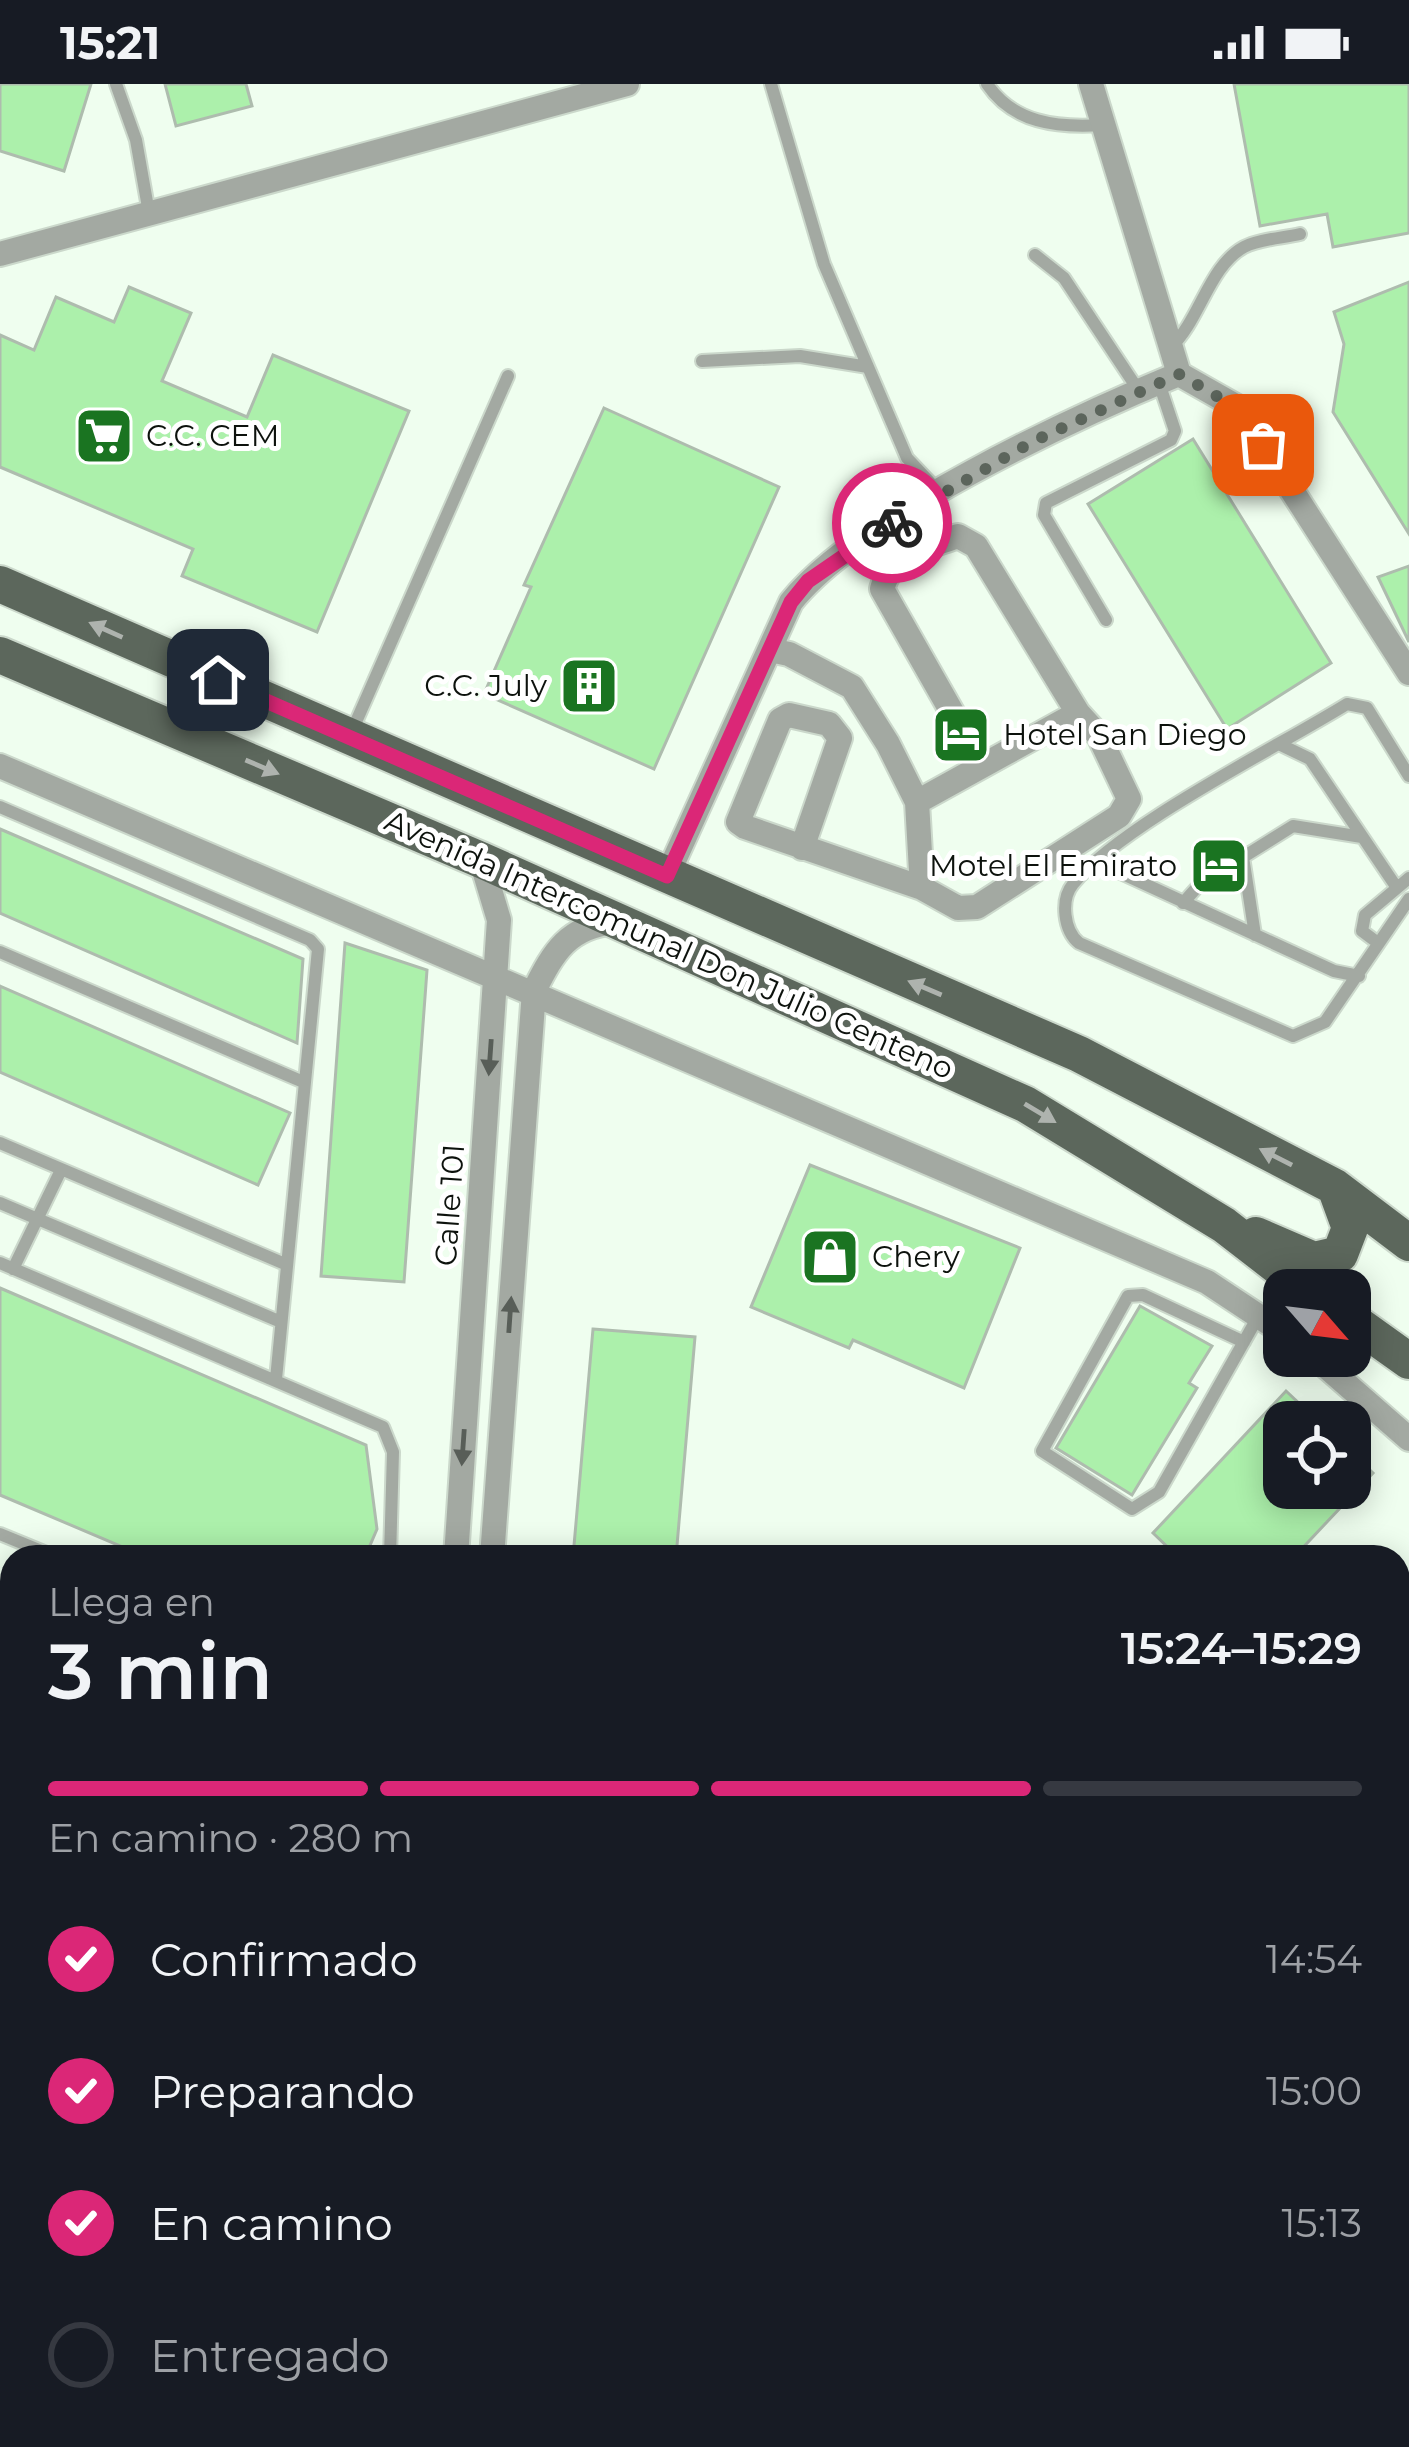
<!DOCTYPE html>
<html lang="es">
<meta charset="utf-8">
<style>
body{margin:0;font-family:Montserrat,sans-serif;background:#242831;color:#f1f3f6;height:100vh;display:flex;flex-direction:column;font-size:45px;white-space:nowrap}
*{box-sizing:border-box;margin:0}
p{font-size:39px;color:#9ea1a6}
.icon{flex:none;width:66px;height:66px;fill:none;stroke:currentColor;stroke-width:2;stroke-linecap:round;stroke-linejoin:round}
.map{position:relative;flex:1;overflow:hidden}
.panel{position:absolute;left:0px;top:1461px;width:1410px;height:903px;display:flex;flex-direction:column;background:#171b24;border-radius:36px 36px 0 0;box-shadow:0 6px 30px #0003}
.panel>*{flex:none}
.needle{width:78px;rotate:118deg}
.fabs{position:absolute;left:1263px;top:1185px;display:grid;gap:24px}
.fabs a{display:grid;place-items:center;width:108px;height:108px;border-radius:24px;background:#171b24;box-shadow:0 6px 30px #0003;font-size:60px}
.pin{position:absolute;display:grid;place-items:center;width:102px;height:102px;color:#fff;margin:-51px;border-radius:24px;box-shadow:0 6px 18px #0006}
.courier{position:absolute;display:grid;place-items:center;width:120px;height:120px;margin:-60px;border:9px solid #db2777;border-radius:50%;background:#fff;color:#222;box-shadow:0 3px 15px #0007}
.head em{font-style:normal;font-weight:600}
.head div{display:flex;flex-direction:column-reverse}
.head{display:flex;align-items:center;justify-content:space-between;height:204px;padding:0 48px}
h1{font-size:78px;font-weight:600;line-height:90px}
.bar{display:grid;grid-template-columns:repeat(4,1fr);gap:18px 12px;align-content:center;height:144px;padding:0 48px}
.bar i{height:15px;border-radius:9px;background:#363941}
.bar .active{background:#db2777}
.bar p{grid-column:span 4}
ol{padding:0 48px;list-style:none}
li{display:flex;align-items:center;gap:36px;height:132px}
li p{margin-inline-start:auto}
li .icon{padding:12px;border-radius:50%;background:#db2777;color:#fff;stroke-width:4}
li:last-child{color:#9ea1a6}
li i{width:66px;height:66px;border:6px solid #363941;border-radius:50%}
.status{display:flex;justify-content:space-between;align-items:center;height:84px;padding:0 60px;background:#171b24;direction:ltr}
.status svg{height:33px;fill:currentColor}
.map>svg:first-child{display:block}
</style>
<div class="status"><b>15:21</b><svg viewBox="0 0 49 12"><path d="M0 12V9h3v3zM5 12V6h3v6zM10 12V3h3v9zM15 12V0h3v12zM26 1h20v11H26zM47 4h2v5h-2z"/></svg></div>
<div class="map">
<svg width="1409" height="2363" viewBox="0 0 1409 2363">
<rect width="100%" height="100%" fill="#effeef"/>
<path fill="#acf0ab" stroke="#aebcae" stroke-width="3" d="M 0,0 L 91,0 L 64,87 L 0,67 Z
M 165,0 L 246,0 L 252,22 L 176,42 Z
M 1234,0 L 1409,0 L 1409,149 L 1333,163 L 1327,130 L 1260,142 Z
M 1409,198 L 1409,450 L 1333,328 L 1344,260 L 1334,228 Z
M 129,203 L 191,229 L 162,297 L 247,333 L 273,271 L 409,327 L 317,548 L 182,492 L 193,465 L 0,383 L 0,251 L 34,266 L 56,213 L 114,238 Z
M 604,324 L 779,403 L 654,685 L 484,610 L 531,503 L 524,501 Z
M 1193,355 L 1331,579 L 1227,645 L 1088,420 Z
M 1409,482 L 1409,558 L 1378,493 Z
M 0,745 L 303,875 L 297,959 L 0,829 Z
M 345,859 L 427,886 L 404,1198 L 321,1192 Z
M 0,902 L 290,1029 L 258,1101 L 0,988 Z
M 810,1081 L 1020,1164 L 964,1304 L 853,1256 L 849,1264 L 751,1223 Z
M 0,1204 L 366,1361 L 377,1445 L 365,1473 L 146,1473 L 0,1411 Z
M 1140,1222 L 1212,1262 L 1189,1299 L 1197,1304 L 1132,1411 L 1056,1364 Z
M 593,1245 L 695,1253 L 676,1473 L 573,1473 Z
M 1286,1307 L 1319,1338 L 1284,1338 L 1284,1404 L 1350,1404 L 1350,1367 L 1373,1389 L 1294,1473 L 1178,1473 L 1153,1449 Z"/>
<g fill="none" stroke-linecap="round" stroke-linejoin="round">
<defs>
<path id="lane" d="M 116,0 L 136,56 L 149,129
M 771,0 L 824,180 L 907,374 L 939,408
M 987,0 C 1013,39 1057,44 1102,41
M 1035,171 L 1064,194 L 1139,307
M 1171,263 C 1200,236 1209,182 1244,163 C 1259,155 1283,154 1300,150
M 702,277 L 800,272 L 868,283
M 1106,536 L 1044,431 L 1046,419 L 1171,356 L 1175,347 L 1159,299
M 352,647 L 508,292
M 1281,661 L 1310,675 L 1395,801
M 1409,692 L 1367,624 L 1347,620 C 1276,664 1121,741 1073,800 C 1060,816 1064,847 1079,859 L 1293,952 L 1325,938 L 1409,815
M 0,723 L 310,856 L 318,865 L 276,1295
M 1243,773 L 1255,851
M 1099,779 L 1334,887 L 1359,892
M 1183,819 L 1200,800 L 1293,742 L 1362,753
M 1378,859 L 1362,847 L 1365,831 L 1409,794
M 0,868 L 301,997
M 0,1059 L 285,1180
M 0,1119 L 281,1238
M 0,1179 L 383,1343 L 393,1368 L 390,1473
M 13,1185 L 61,1086
M 1244,1258 L 1143,1211 L 1128,1212 L 1042,1367 L 1132,1425 L 1159,1408 L 1259,1231
M 0,1450 L 56,1473
M 0,1569 L 12,1542
M 0,2254 L 12,2249
M 415,2352 L 428,2363
M 179,2363 L 184,2352"/>
<path id="street" d="M 1091,0 L 1179,290
M 0,170 L 627,0
M 770,566 L 789,570 L 852,603 L 888,660 L 917,718 L 922,804 L 745,743 L 738,738 L 780,636 L 789,631 L 829,640 L 840,654 L 802,764
M 982,681 L 882,505 C 892,469 925,464 958,452 L 976,462 L 1078,629
M 0,682 L 1207,1198 L 1284,1249
M 917,718 L 1078,629 L 1099,652 L 1129,715 L 1119,732 L 977,823 L 958,824 L 922,804
M 667,792 L 791,518 C 859,433 1075,333 1179,290 L 1239,324 L 1409,589
M 1314,1272 L 1409,1355
M 456,1473 L 499,836 L 481,776
M 492,1473 L 534,907 C 554,867 568,843 614,838
M 0,1517 L 12,1522
M 0,2170 L 12,2176
M 1398,2310 L 1409,2305
M 1398,2335 L 1409,2330
M 274,2352 L 283,2363
M 328,2352 L 339,2363
M 1136,2352 L 1142,2363
M 226,2363 L 232,2352
M 1285,2363 L 1308,2352
M 1340,2363 L 1363,2352
M 1380,2363 L 1409,2350"/>
<path id="primary" d="M 0,500 L 1079,970 L 1335,1103 L 1409,1159
M 0,571 L 481,776 L 1025,1020 L 1224,1141 L 1308,1206
M 1256,1151 L 1314,1176 L 1340,1170 L 1350,1144 L 1335,1103
M 1350,1235 L 1409,1277"/>
</defs>
<use href="#lane" stroke="#cbd8cb" stroke-width="16"/>
<use href="#street" stroke="#cbd8cb" stroke-width="28"/>
<use href="#primary" stroke="#cbd8cb" stroke-width="40"/>
<use href="#lane" stroke="#a3a9a2" stroke-width="12"/>
<use href="#street" stroke="#a3a9a2" stroke-width="24"/>
<use href="#primary" stroke="#5c675c" stroke-width="36"/>
</g>
<defs><path id="oneway-solid" d="M-6-.8H1V-3.2L6.5 0L1 3.2V.8H-6Z" transform="scale(3)"/></defs>
<g fill="#aeb3ae">
<use href="#oneway-solid" transform="translate(106 546) rotate(-156)"/>
<use href="#oneway-solid" transform="translate(262 683) rotate(23)"/>
<use href="#oneway-solid" transform="translate(925 904) rotate(-157)"/>
<use href="#oneway-solid" transform="translate(1040 1029) rotate(31)"/>
<use href="#oneway-solid" transform="translate(1276 1073) rotate(-153)"/>
</g>
<g fill="#585e58">
<use href="#oneway-solid" transform="translate(490 973) rotate(94)"/>
<use href="#oneway-solid" transform="translate(510 1231) rotate(-86)"/>
<use href="#oneway-solid" transform="translate(463 1363) rotate(94)"/>
</g>
<g fill="none" stroke-linecap="round" stroke-linejoin="round">
<path stroke="#5c655c" stroke-width="12" stroke-dasharray="0 21.6" d="M 892,439 L 1032,358 L 1179,290 L 1239,325 L 1263,361"/>
<path stroke="#db2777" stroke-width="15" d="M 218,596 L 667,792 L 791,518 L 808,497 L 892,439"/>
</g>
<defs>
<symbol id="supermarket-square" viewBox="-11 -11 22 22"><rect x="-9" y="-9" width="18" height="18" rx="4" fill="#1a7421" stroke="#fff"/><path d="M-6-5.5h2.5l.6 2H6L4.5 2H-2.5L-4.4-4H-6ZM-1.5 3.2a1.3 1.3 0 1 0 .1 0ZM3 3.2a1.3 1.3 0 1 0 .1 0Z" fill="#fff"/></symbol>
<symbol id="building-square" viewBox="-11 -11 22 22"><rect x="-9" y="-9" width="18" height="18" rx="4" fill="#1a7421" stroke="#fff"/><path d="M-4-6H4V6H1V3H-1V6H-4ZM-2.5-4.3h1.7v1.8h-1.7ZM.8-4.3h1.7v1.8H.8ZM-2.5-1h1.7V.8h-1.7ZM.8-1h1.7V.8H.8Z" fill="#fff"/></symbol>
<symbol id="hotel-square" viewBox="-11 -11 22 22"><rect x="-9" y="-9" width="18" height="18" rx="4" fill="#1a7421" stroke="#fff"/><path d="M-6-4.5h1.5V1H6V5H4.5V3h-9V5H-6ZM-4 0a1.8 1.8 0 1 1 3.6 0ZM.5 0V-2.5h3Q6-2.5 6 0Z" fill="#fff"/></symbol>
<symbol id="shop-square" viewBox="-11 -11 22 22"><rect x="-9" y="-9" width="18" height="18" rx="4" fill="#1a7421" stroke="#fff"/><path d="M-5-2.5h2.3a2.7 3.5 0 0 1 5.4 0H5L5.5 6h-11ZM-1.5-2.5h3a1.5 2.3 0 0 0-3 0Z" fill="#fff"/></symbol>
</defs>
<g fill-rule="evenodd">
<use href="#supermarket-square" x="71" y="319" width="66" height="66"/>
<use href="#building-square" x="556" y="569" width="66" height="66"/>
<use href="#hotel-square" x="928" y="618" width="66" height="66"/>
<use href="#hotel-square" x="1186" y="749" width="66" height="66"/>
<use href="#shop-square" x="797" y="1140" width="66" height="66"/>
</g>
<g text-anchor="middle" stroke-width="10" stroke-linejoin="round" paint-order="stroke">
<g font-size="30" fill="#0d120d" stroke="#fff" text-anchor="start">
<text x="146" y="362">C.C. CEM</text>
<text x="547" y="612" text-anchor="end">C.C. July</text>
<text x="1003" y="661">Hotel San Diego</text>
<text x="1177" y="792" text-anchor="end">Motel El Emirato</text>
<text x="872" y="1183">Chery</text>
</g>
<g font-size="30" fill="#0d120d" stroke="#fff">
<text transform="translate(669 861) rotate(24)" y="10">Avenida Intercomunal Don Julio Centeno</text>
<text transform="translate(450 1121) rotate(-86)" y="10">Calle 101</text>
</g>
</g>
</svg>
<div class="fabs">
<a><svg class="needle" viewBox="-14 -14 28 28"><path d="M0-13l5 13h-10z" fill="#e53935"/><path d="M0 13l5-13h-10z" fill="#9ea1a6"/></svg></a>
<a><svg class="icon" aria-label="locate" viewBox="0 0 24 24"><circle cx="12" cy="12" r="6"/><path d="M12 2v4M12 18v4M2 12h4M18 12h4"/></svg></a>
</div>
<div class="pin" style="left:1263px;top:361px;background:#ea580c"><svg class="icon" aria-label="bag" viewBox="0 0 24 24"><path d="M5 8h14l-1 12H6zM9 8a3 3 0 0 1 6 0"/></svg></div>
<div class="pin" style="left:218px;top:596px;background:#1f2937"><svg class="icon" aria-label="home" viewBox="0 0 24 24"><path d="M3 11l9-7 9 7M6 9v11h12V9"/></svg></div>
<div class="courier" style="left:892px;top:439px"><svg class="icon" aria-label="bike" viewBox="0 0 24 24"><circle cx="6" cy="16" r="4"/><circle cx="18" cy="16" r="4"/><path d="M6 16l4-8h5l3 8M10 8l3 8H6M13 5h3"/></svg></div>
<section class="panel">
<div class="head"><div><h1>3 min</h1><p>Llega en</p></div><em>15:24–15:29</em></div>
<div class="bar"><i class="active"></i><i class="active"></i><i class="active"></i><i></i><p>En camino · 280 m</p></div>
<ol>
<li><svg class="icon" aria-label="check" viewBox="0 0 24 24"><path d="M5 12l5 5 9-10"/></svg>Confirmado<p>14:54</p></li>
<li><svg class="icon" aria-label="check" viewBox="0 0 24 24"><path d="M5 12l5 5 9-10"/></svg>Preparando<p>15:00</p></li>
<li><svg class="icon" aria-label="check" viewBox="0 0 24 24"><path d="M5 12l5 5 9-10"/></svg>En camino<p>15:13</p></li>
<li><i></i>Entregado</li>
</ol>
</section>
</div>
